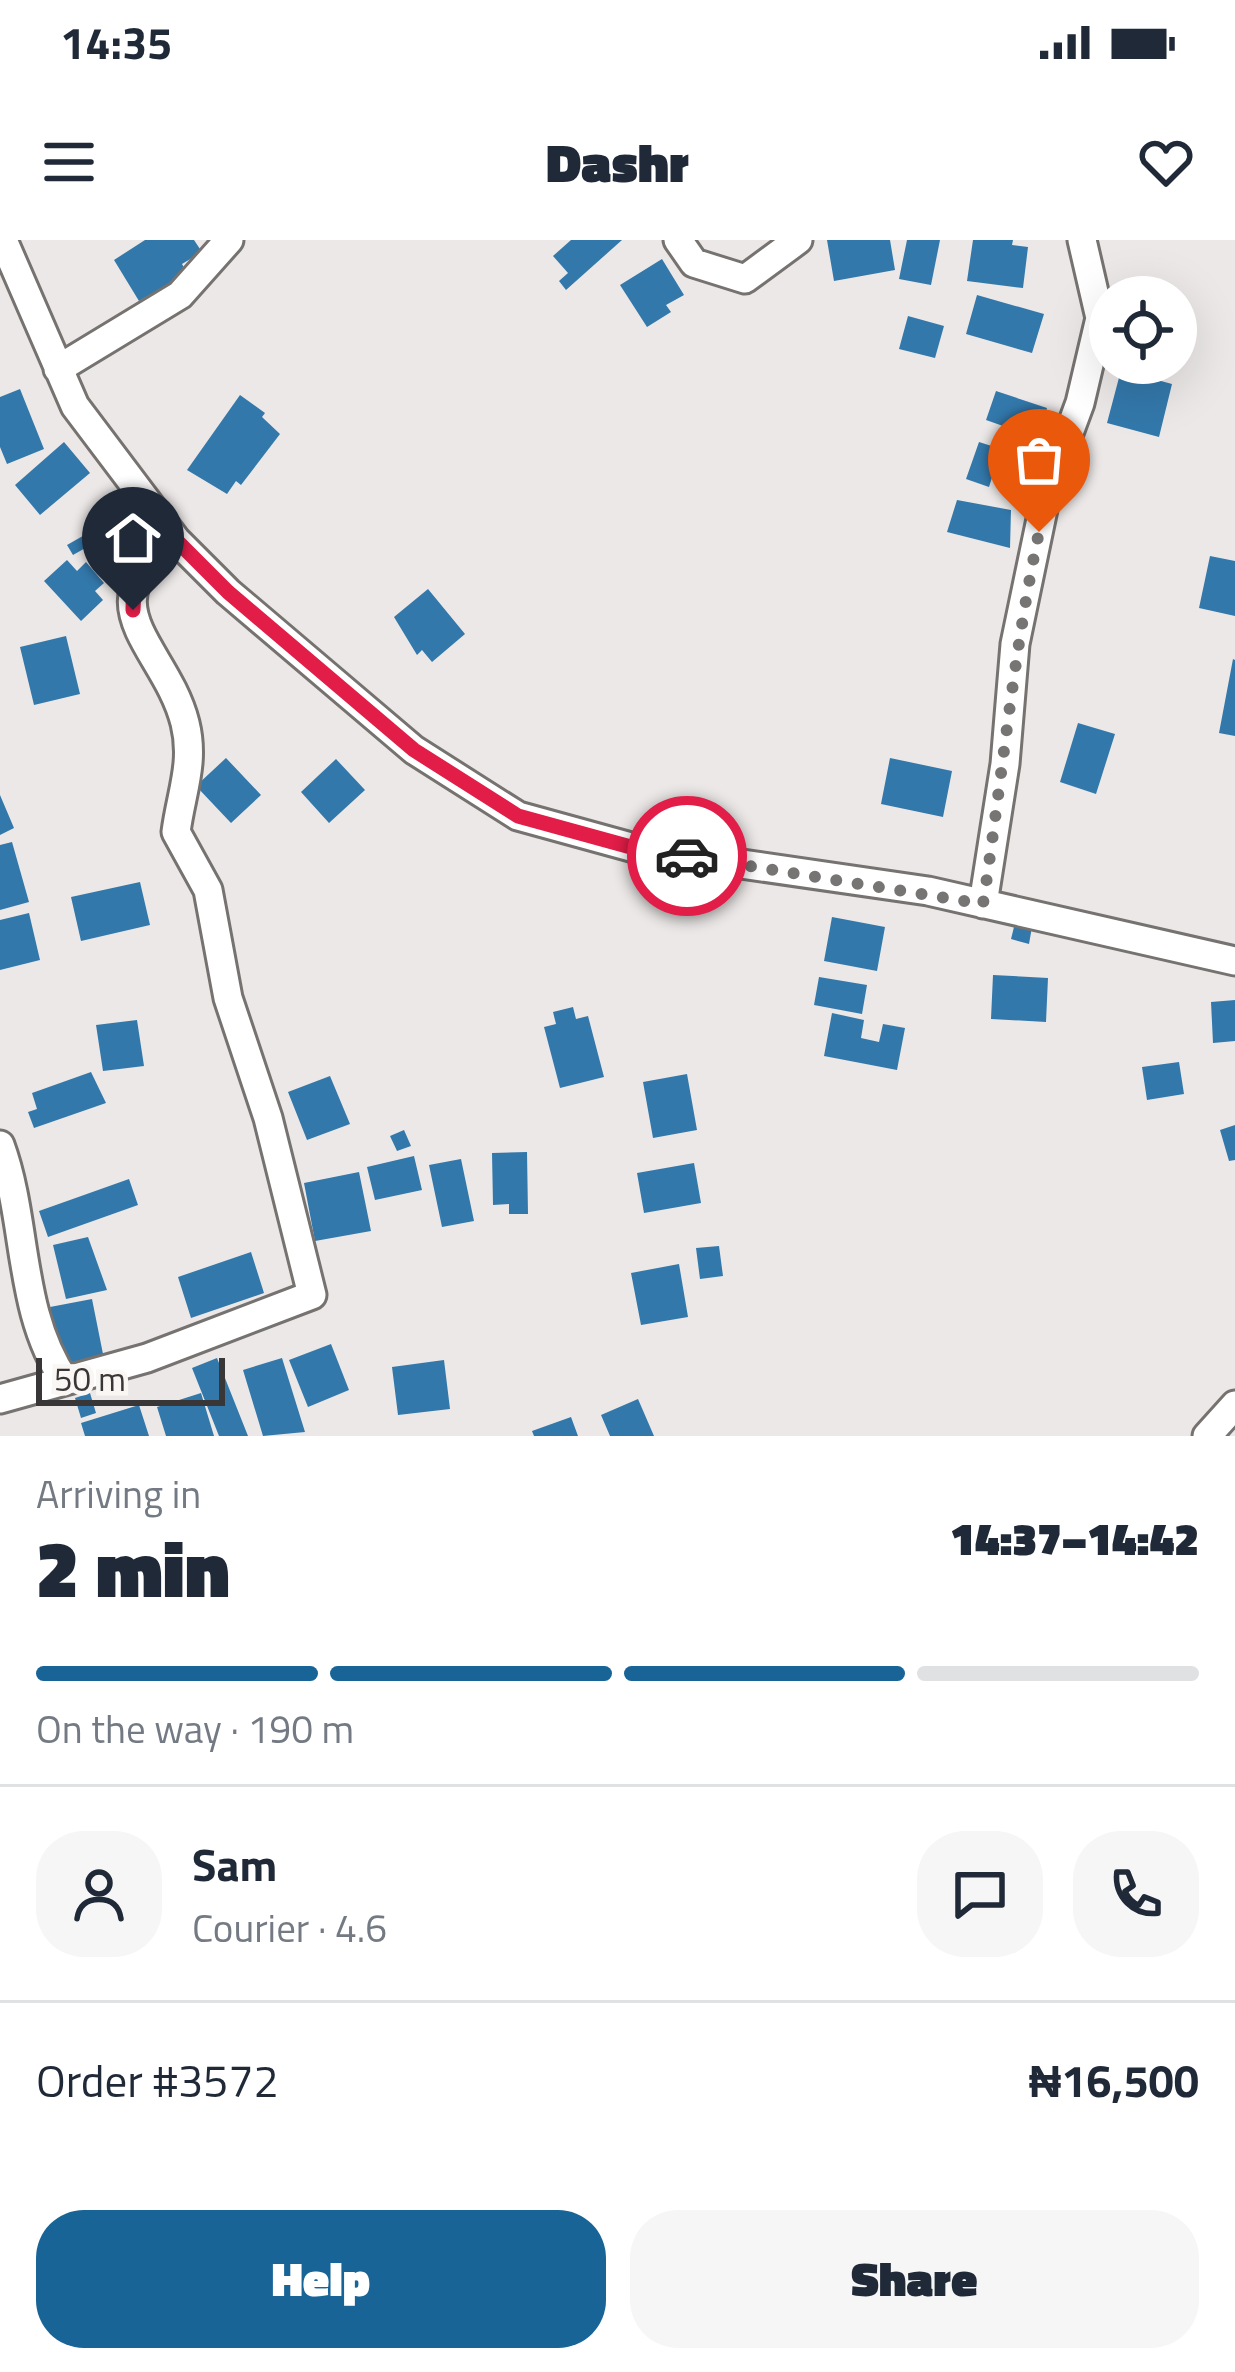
<!DOCTYPE html>
<meta charset="utf-8">
<style>
body{margin:0;font-family:"Titillium Web",sans-serif;background:#f6f6f7;color:#1f2937;height:100vh;display:flex;flex-direction:column;font-size:45px;white-space:nowrap}
*{box-sizing:border-box;margin:0}
p{font-size:39px;color:#747a83}
.icon{flex:none;width:66px;height:66px;fill:none;stroke:currentColor;stroke-width:2;stroke-linecap:round;stroke-linejoin:round}
.map{position:relative;height:1196px;overflow:hidden}
.side{display:flex;flex-direction:column;background:#fff;flex:1}
.side>*{flex:none}
.controls{position:absolute;left:1089px;top:36px;display:grid;gap:24px}
.controls a{display:grid;place-items:center;width:108px;height:108px;border-radius:50%;background:#fff;box-shadow:0 12px 48px #0002;font-size:60px}
.scale{position:absolute;left:36px;bottom:30px;width:189px;box-sizing:border-box;padding-left:12px;border:6px solid #383636;border-top:0;font-size:33px;line-height:42px;white-space:nowrap;color:#383636;-webkit-text-stroke:9px #f9f6f4;paint-order:stroke}
.pin{position:absolute;display:grid;place-items:center;width:102px;height:102px;color:#fff;margin:-123px -51px;border-radius:50% 50% 50% 0;rotate:-45deg;box-shadow:0 0 12px #0007}
.pin .icon{rotate:45deg}
.courier{position:absolute;display:grid;place-items:center;width:120px;height:120px;margin:-60px;border:9px solid #e11d48;border-radius:50%;background:#fff;color:#222;box-shadow:0 3px 15px #0007}
.headline em{font-style:normal;font-weight:800}
.headline div{display:flex;flex-direction:column-reverse}
.headline{display:flex;align-items:center;justify-content:space-between;height:204px;padding:0 36px}
h1{font-size:78px;font-weight:800;line-height:90px}
.bar{display:grid;grid-template-columns:repeat(4,1fr);gap:18px 12px;align-content:center;height:144px;padding:0 36px}
.bar i{height:15px;border-radius:9px;background:#e0e1e3}
.bar .on{background:#186497}
.bar p{grid-column:span 4}
.line{display:flex;align-items:center;gap:30px;padding:0 36px;border-top:3px solid #e0e1e3}
.line div{flex:1}
.round{display:grid;place-items:center;flex:none;width:126px;height:126px;border-radius:48px;background:#f6f6f7}
.button{display:flex;gap:24px;margin-top:auto;padding:24px 36px}
.button a{flex:1;height:138px;border-radius:48px;background:#186497;color:#fff;font-size:48px;font-weight:800;line-height:138px;text-align:center}
.button a+a{background:#f6f6f7;color:#1f2937}
.status{display:flex;justify-content:space-between;align-items:center;height:84px;padding:0 60px;background:#fff;direction:ltr}
.status svg{height:33px;fill:currentColor}
header{display:flex;justify-content:space-between;align-items:center;height:156px;padding:0 36px;background:#fff;font-size:54px;font-weight:800}
.map>svg:first-child{display:block}
</style>
<div class="status"><b>14:35</b><svg viewBox="0 0 49 12"><path d="M0 12V9h3v3zM5 12V6h3v6zM10 12V3h3v9zM15 12V0h3v12zM26 1h20v11H26zM47 4h2v5h-2z"/></svg></div>
<header><svg class="icon" aria-label="menu" viewBox="0 0 24 24"><path d="M4 6h16M4 12h16M4 18h16"/></svg>Dashr<svg class="icon" aria-label="heart" viewBox="0 0 24 24"><path d="M12 20l-8-8c-3-5 5-10 8-4 3-6 11-1 8 4z"/></svg></header>
<div class="map">
<svg width="1235" height="1196" viewBox="0 0 1235 1196">
<rect width="100%" height="100%" fill="#ebe8e7"/>
<path fill="#3378ab" d="M 145,0 L 194,0 L 202,12 L 182,24 L 187,33 L 175,40 L 179,47 L 155,61 L 151,54 L 139,61 L 114,20 Z
M 571,0 L 622,0 L 566,50 L 559,41 L 568,33 L 553,16 Z
M 827,0 L 890,0 L 895,30 L 834,41 Z
M 907,0 L 940,0 L 931,45 L 899,39 Z
M 973,0 L 1013,0 L 1012,5 L 1028,7 L 1023,48 L 967,41 Z
M 662,19 L 684,55 L 666,65 L 671,72 L 647,87 L 620,45 Z
M 977,55 L 1044,74 L 1032,113 L 966,94 Z
M 908,76 L 944,86 L 935,118 L 899,109 Z
M 1121,130 L 1172,144 L 1159,197 L 1107,183 Z
M 20,149 L 44,209 L 7,224 L 0,207 L 0,157 Z
M 996,151 L 1047,168 L 1037,198 L 986,180 Z
M 240,155 L 265,173 L 262,177 L 280,194 L 241,245 L 236,241 L 227,254 L 187,230 Z
M 64,202 L 90,233 L 40,275 L 15,245 Z
M 979,202 L 1001,209 L 989,247 L 966,239 Z
M 957,260 L 1011,270 L 1010,308 L 947,292 Z
M 88,293 L 94,303 L 73,315 L 67,305 Z
M 1210,316 L 1235,321 L 1235,376 L 1199,368 Z
M 67,320 L 77,331 L 86,322 L 104,343 L 95,351 L 103,360 L 81,381 L 44,341 Z
M 428,349 L 465,394 L 432,422 L 422,410 L 417,415 L 394,377 Z
M 66,396 L 80,454 L 34,465 L 20,407 Z
M 1233,419 L 1235,420 L 1235,496 L 1219,493 Z
M 1078,483 L 1115,494 L 1096,554 L 1060,542 Z
M 226,518 L 261,555 L 231,583 L 196,546 Z
M 890,518 L 952,531 L 943,577 L 881,564 Z
M 336,519 L 365,550 L 329,583 L 301,552 Z
M 0,555 L 14,588 L 0,595 Z
M 12,602 L 29,662 L 0,670 L 0,605 Z
M 140,642 L 150,685 L 81,701 L 71,657 Z
M 29,673 L 40,720 L 0,730 L 0,680 Z
M 832,677 L 885,687 L 877,731 L 824,721 Z
M 1015,683 L 1032,687 L 1029,704 L 1011,699 Z
M 993,735 L 1048,738 L 1046,782 L 991,779 Z
M 819,737 L 867,745 L 862,774 L 814,765 Z
M 1235,760 L 1235,801 L 1213,803 L 1211,762 Z
M 573,767 L 576,779 L 588,776 L 604,837 L 560,848 L 544,787 L 556,784 L 553,772 Z
M 832,773 L 864,780 L 861,798 L 879,802 L 883,784 L 905,788 L 897,830 L 824,816 Z
M 137,780 L 144,826 L 103,831 L 96,785 Z
M 1179,822 L 1184,854 L 1147,860 L 1142,827 Z
M 91,832 L 106,863 L 34,888 L 28,872 L 37,869 L 32,853 Z
M 687,834 L 697,890 L 653,898 L 643,842 Z
M 330,836 L 350,884 L 307,900 L 288,852 Z
M 1235,885 L 1235,920 L 1229,921 L 1220,890 Z
M 404,890 L 411,906 L 397,911 L 390,896 Z
M 527,912 L 528,974 L 509,974 L 509,964 L 493,965 L 492,913 Z
M 414,916 L 422,950 L 375,960 L 367,927 Z
M 461,919 L 474,981 L 442,987 L 429,925 Z
M 694,923 L 701,963 L 644,973 L 637,933 Z
M 359,932 L 371,991 L 315,1001 L 304,943 Z
M 129,939 L 138,965 L 48,997 L 39,971 Z
M 88,997 L 107,1050 L 66,1059 L 53,1005 Z
M 719,1006 L 723,1036 L 700,1039 L 696,1008 Z
M 251,1012 L 264,1053 L 191,1078 L 178,1037 Z
M 679,1024 L 688,1077 L 641,1085 L 631,1033 Z
M 92,1059 L 104,1119 L 62,1127 L 50,1067 Z
M 331,1104 L 349,1150 L 308,1167 L 289,1120 Z
M 217,1118 L 248,1196 L 219,1196 L 192,1128 Z
M 282,1118 L 305,1192 L 263,1196 L 243,1130 Z
M 444,1120 L 450,1169 L 398,1175 L 392,1127 Z
M 90,1153 L 96,1173 L 81,1178 L 75,1158 Z
M 201,1153 L 214,1196 L 166,1196 L 157,1167 Z
M 638,1159 L 654,1196 L 610,1196 L 601,1175 Z
M 139,1165 L 149,1196 L 85,1196 L 81,1183 Z
M 571,1177 L 578,1196 L 534,1196 L 532,1191 Z"/>
<g fill="none" stroke-linecap="round" stroke-linejoin="round">
<defs>
<path id="minor" d="M 3,0 L 75,166 L 176,300 L 228,352 L 414,510 L 518,576 L 638,609 L 928,651 L 1235,721
M 678,0 L 694,23 L 745,39 L 798,0
M 58,129 L 180,55 L 229,0
M 983,664 L 1005,524 L 1015,404 L 1046,255 L 1080,163 L 1100,78 L 1082,0
M 0,905 C 28,981 17,1071 65,1141
M 0,1159 L 147,1118 L 312,1055 L 268,878 L 228,758 L 208,650 L 176,592 C 181,553 195,523 185,483 C 166,407 82,365 176,300
M 1207,1196 L 1235,1165"/>
</defs>
<use href="#minor" stroke="#757270" stroke-width="33"/>
<use href="#minor" stroke="#fff" stroke-width="27"/>
</g>
<g fill="none" stroke-linecap="round" stroke-linejoin="round">
<path stroke="#777474" stroke-width="12" stroke-dasharray="0 21.6" d="M 687,616 L 983,664 C 1002,540 1013,415 1039,292"/>
<path stroke="#e11d48" stroke-width="15" d="M 133,370 C 133,333 146,321 176,300 L 228,352 L 414,510 L 518,576 L 638,609 L 687,616"/>
</g>
</svg>
<div class="controls">
<a><svg class="icon" aria-label="locate" viewBox="0 0 24 24"><circle cx="12" cy="12" r="6"/><path d="M12 2v4M12 18v4M2 12h4M18 12h4"/></svg></a>
</div>
<div class="scale">50 m</div>
<div class="pin" style="left:1039px;top:292px;background:#ea580c"><svg class="icon" aria-label="bag" viewBox="0 0 24 24"><path d="M5 8h14l-1 12H6zM9 8a3 3 0 0 1 6 0"/></svg></div>
<div class="pin" style="left:133px;top:370px;background:#1f2937"><svg class="icon" aria-label="home" viewBox="0 0 24 24"><path d="M3 11l9-7 9 7M6 9v11h12V9"/></svg></div>
<div class="courier" style="left:687px;top:616px"><svg class="icon" aria-label="car" viewBox="0 0 24 24"><path d="M5 17H2v-5l4-1 3-4h7l3 4 3 1v5h-3M9 17h6M6 11h13"/><circle cx="7" cy="17" r="2"/><circle cx="17" cy="17" r="2"/></svg></div>
</div>
<section class="side">
<div class="headline"><div><h1>2 min</h1><p>Arriving in</p></div><em>14:37–14:42</em></div>
<div class="bar"><i class="on"></i><i class="on"></i><i class="on"></i><i></i><p>On the way · 190 m</p></div>
<div class="line" style="height:216px"><a class="round"><svg class="icon" aria-label="person" viewBox="0 0 24 24"><circle cx="12" cy="8" r="4"/><path d="M4 21q1-7 8-7t8 7"/></svg></a><div><b>Sam</b><p>Courier · 4.6</p></div><a class="round"><svg class="icon" aria-label="chat" viewBox="0 0 24 24"><path d="M4 5h16v11H9l-5 4z"/></svg></a><a class="round"><svg class="icon" aria-label="phone" viewBox="0 0 24 24"><path d="M5 4h4l2 5-3 2q2 4 5 5l2-3 5 2v4C11 20 4 13 5 4z"/></svg></a></div>
<div class="line" style="height:156px"><div>Order #3572</div><b>₦16,500</b></div>
<div class="button"><a>Help</a><a>Share</a></div>
</section>
